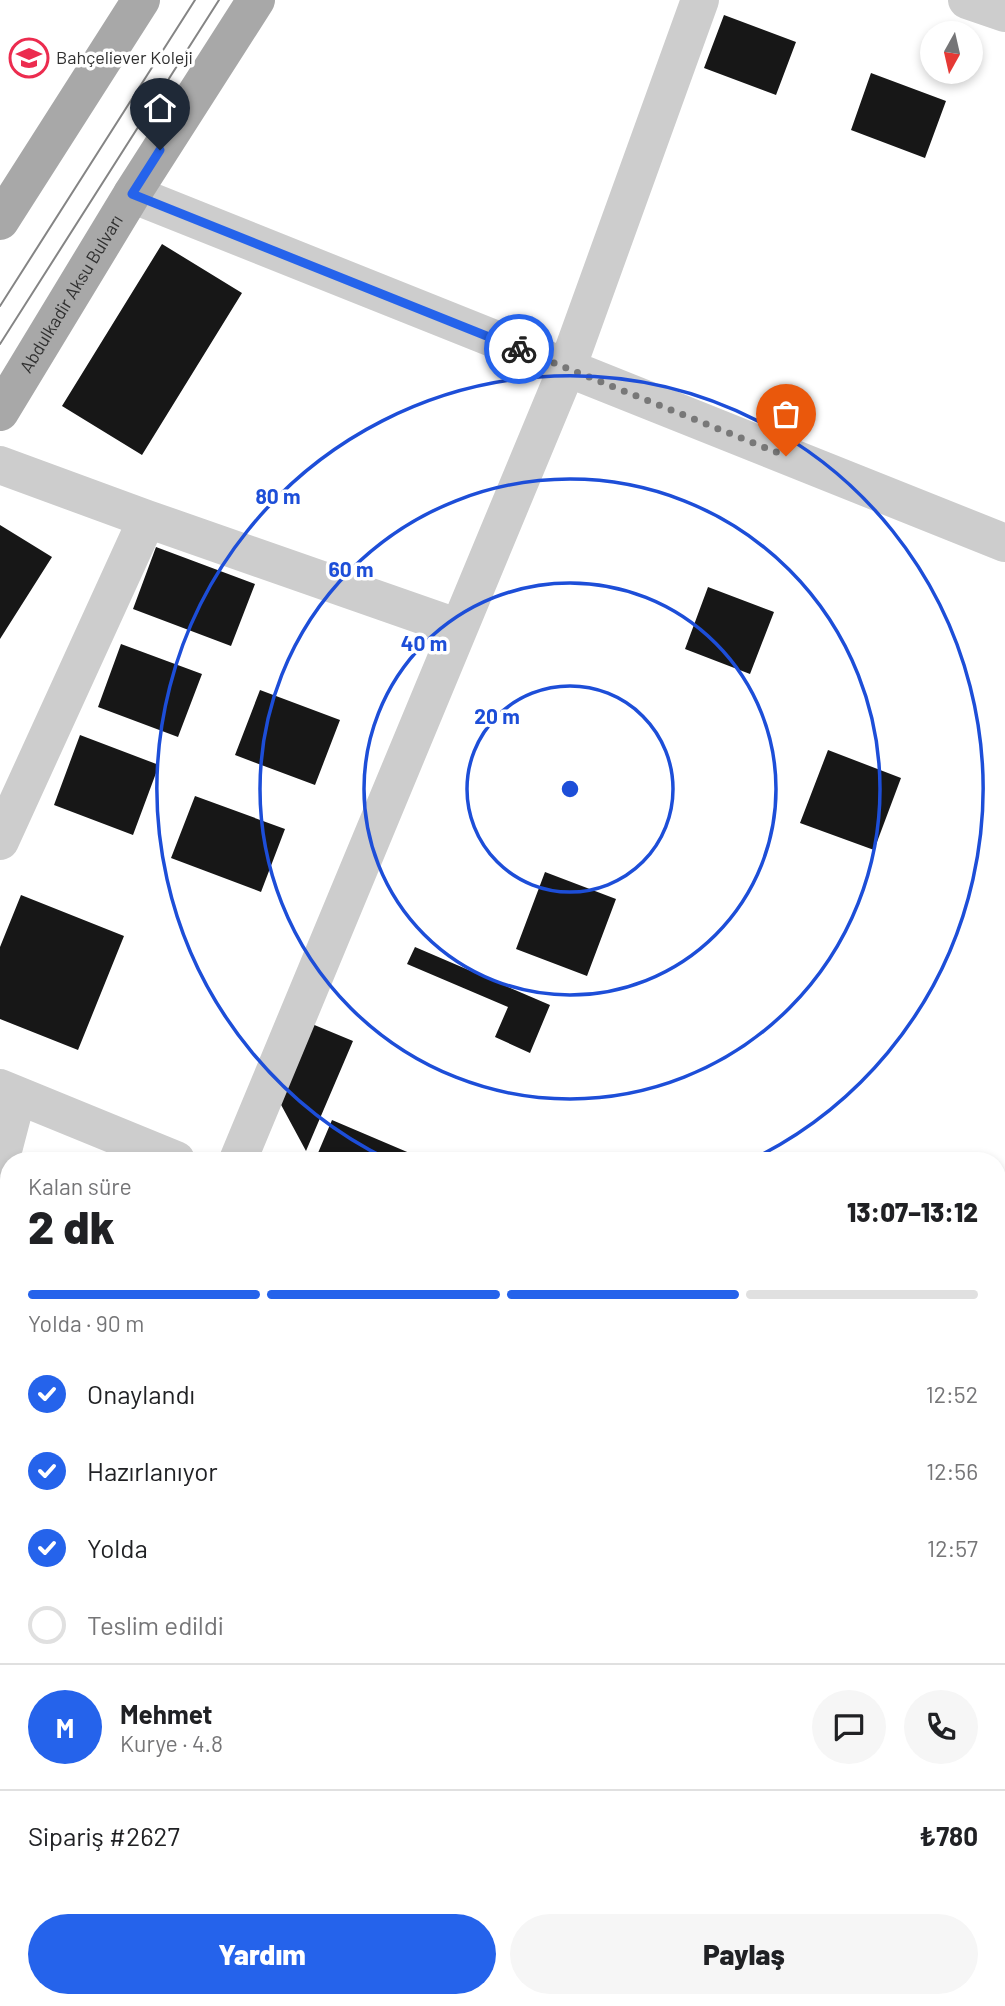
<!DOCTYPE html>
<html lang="tr">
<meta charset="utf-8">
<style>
body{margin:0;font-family:Barlow,sans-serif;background:#f6f6f6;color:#202124;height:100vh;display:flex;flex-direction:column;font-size:26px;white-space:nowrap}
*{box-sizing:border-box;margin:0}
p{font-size:23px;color:#757577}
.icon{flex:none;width:38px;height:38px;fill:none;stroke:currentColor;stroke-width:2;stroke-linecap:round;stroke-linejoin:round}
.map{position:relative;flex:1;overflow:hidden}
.drawer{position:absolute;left:0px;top:1152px;width:1006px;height:856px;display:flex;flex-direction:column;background:#fff;border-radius:28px 28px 0 0;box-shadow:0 4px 10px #0003}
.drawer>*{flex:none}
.needle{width:46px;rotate:188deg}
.tools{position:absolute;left:920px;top:21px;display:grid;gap:14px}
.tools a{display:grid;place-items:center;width:63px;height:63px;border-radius:50%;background:#fff;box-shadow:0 4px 10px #0003;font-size:35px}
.pin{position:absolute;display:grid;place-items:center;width:60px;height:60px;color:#fff;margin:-72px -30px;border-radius:50% 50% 50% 0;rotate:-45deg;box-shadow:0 0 7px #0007}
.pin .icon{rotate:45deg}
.courier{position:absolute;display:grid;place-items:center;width:70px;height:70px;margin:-35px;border:5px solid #2563eb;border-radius:50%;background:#fff;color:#222;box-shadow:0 2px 9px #0007}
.summary em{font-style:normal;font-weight:800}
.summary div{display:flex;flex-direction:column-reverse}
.summary{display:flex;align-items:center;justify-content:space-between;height:119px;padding:0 28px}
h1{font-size:46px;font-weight:800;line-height:52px}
.bar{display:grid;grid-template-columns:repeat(4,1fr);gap:10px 7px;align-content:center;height:84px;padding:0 28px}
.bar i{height:9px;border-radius:5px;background:#e0e0e0}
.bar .on{background:#2563eb}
.bar p{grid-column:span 4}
.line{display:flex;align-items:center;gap:18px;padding:0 28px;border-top:2px solid #e0e0e0}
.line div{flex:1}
.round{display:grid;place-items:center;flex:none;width:74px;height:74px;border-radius:37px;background:#f6f6f6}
ol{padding:0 28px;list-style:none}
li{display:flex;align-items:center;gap:21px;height:77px}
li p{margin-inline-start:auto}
li .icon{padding:7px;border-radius:50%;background:#2563eb;color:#fff;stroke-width:4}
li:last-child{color:#757577}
li i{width:38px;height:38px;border:4px solid #e0e0e0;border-radius:50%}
.action{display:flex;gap:14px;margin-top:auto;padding:14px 28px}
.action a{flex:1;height:80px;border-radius:42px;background:#2563eb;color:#fff;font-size:28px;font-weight:800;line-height:80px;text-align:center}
.action a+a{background:#f6f6f6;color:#202124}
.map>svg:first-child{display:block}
</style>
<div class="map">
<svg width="1005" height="2006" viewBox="0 0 1005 2006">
<rect width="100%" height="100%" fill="#fff"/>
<path fill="#171717" d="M 724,15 L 796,42 L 776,95 L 704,68 Z
M 871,73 L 946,101 L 925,158 L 851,130 Z
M 162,244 L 242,293 L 142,455 L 62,406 Z
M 0,525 L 52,557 L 0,639 Z
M 156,547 L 255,584 L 231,646 L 133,609 Z
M 708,587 L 774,612 L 750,674 L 685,649 Z
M 121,644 L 202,674 L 178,737 L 98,707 Z
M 260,690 L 340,720 L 315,785 L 235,755 Z
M 80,735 L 159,765 L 133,835 L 54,805 Z
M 828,750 L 901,778 L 874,850 L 800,823 Z
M 195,796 L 285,829 L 261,892 L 171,858 Z
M 545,872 L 616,899 L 587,976 L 516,949 Z
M 21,895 L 124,936 L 78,1050 L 0,1019 L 0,947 Z
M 415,947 L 550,1005 L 530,1053 L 495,1037 L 508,1007 L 407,964 Z
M 312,1024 L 353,1041 L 306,1151 L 279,1101 Z
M 332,1120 L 426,1160 L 315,1160 Z
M 998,1737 L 1005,1740 L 1005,1773 L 998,1792 Z
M 998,1815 L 1005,1818 L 1005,1887 L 998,1885 Z
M 128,1998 L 238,1998 L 236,2006 L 153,2006 Z"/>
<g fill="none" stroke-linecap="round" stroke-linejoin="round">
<path stroke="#cdcdcd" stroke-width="38" d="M 967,0 L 1005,13
M 132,194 L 1005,543
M 0,465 L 147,519 L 459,628
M 0,841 L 147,519
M 0,1088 L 176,1160
M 238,1160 L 567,368 L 700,0
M 0,1162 L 17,1097
M 0,1451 L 9,1454
M 998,1489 L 1005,1492
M 998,1550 L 1005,1535
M 90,2006 L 92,1998
M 311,2006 L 314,1998
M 818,2006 L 820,1998"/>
<g stroke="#a8a8a8" stroke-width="38">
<path d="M 0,221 L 141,0"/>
<path id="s1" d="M 0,412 L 132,194 L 256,0"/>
</g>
<path stroke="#858585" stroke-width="2" d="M 0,306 L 195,0
M 0,344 L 219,0"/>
</g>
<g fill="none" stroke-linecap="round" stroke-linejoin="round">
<path stroke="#787878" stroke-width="7" stroke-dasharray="0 12.6" d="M 519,349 L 786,456"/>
<path stroke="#2563eb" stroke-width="9" d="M 160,150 L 132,194 L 519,349"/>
</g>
<g fill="none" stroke="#1d4ed8" stroke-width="3.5">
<circle cx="570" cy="789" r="103"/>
<circle cx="570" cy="789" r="206"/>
<circle cx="570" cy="789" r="310"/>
<path d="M389 1160A413 413 0 1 1 751 1160"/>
</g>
<defs>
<symbol id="school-ring" viewBox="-11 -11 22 22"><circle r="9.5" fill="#fff" stroke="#ec2c4f" stroke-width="1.5"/><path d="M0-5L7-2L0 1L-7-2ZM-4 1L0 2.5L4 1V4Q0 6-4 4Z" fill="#ec2c4f"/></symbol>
</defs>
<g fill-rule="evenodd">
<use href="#school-ring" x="7" y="36" width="44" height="44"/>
</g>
<g text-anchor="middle" stroke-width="7" stroke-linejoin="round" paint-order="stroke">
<g font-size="18" fill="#303030" stroke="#fff" text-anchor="start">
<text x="56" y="64">Bahçeliever Koleji</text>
</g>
<g font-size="18" fill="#303030" stroke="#fff">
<text dy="6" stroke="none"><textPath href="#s1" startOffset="138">Abdulkadir Aksu Bulvarı</textPath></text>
</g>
</g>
<circle cx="570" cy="789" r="10" fill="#1d4ed8" stroke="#fff" stroke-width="3.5"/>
<g font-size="21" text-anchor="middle" font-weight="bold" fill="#1d4ed8" stroke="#fff" stroke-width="7" stroke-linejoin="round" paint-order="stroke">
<text x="278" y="504">80 m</text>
<text x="351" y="577">60 m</text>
<text x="424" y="651">40 m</text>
<text x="497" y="724">20 m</text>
</g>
</svg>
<div class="tools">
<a><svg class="needle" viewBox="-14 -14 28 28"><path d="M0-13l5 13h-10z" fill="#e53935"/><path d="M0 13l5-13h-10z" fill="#757577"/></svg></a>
</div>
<div class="pin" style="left:786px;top:456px;background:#ea580c"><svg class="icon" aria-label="bag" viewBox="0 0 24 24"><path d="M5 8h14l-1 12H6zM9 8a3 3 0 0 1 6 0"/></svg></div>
<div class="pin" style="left:160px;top:150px;background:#1f2937"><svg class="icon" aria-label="home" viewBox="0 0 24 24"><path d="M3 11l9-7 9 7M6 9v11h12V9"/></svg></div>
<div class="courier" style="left:519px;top:349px"><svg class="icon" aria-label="bike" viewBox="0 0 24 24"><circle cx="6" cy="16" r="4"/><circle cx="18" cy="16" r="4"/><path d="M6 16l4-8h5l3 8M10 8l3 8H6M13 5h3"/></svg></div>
<section class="drawer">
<div class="summary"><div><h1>2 dk</h1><p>Kalan süre</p></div><em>13:07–13:12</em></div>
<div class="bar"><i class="on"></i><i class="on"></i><i class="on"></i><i></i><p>Yolda · 90 m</p></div>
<ol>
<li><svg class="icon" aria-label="check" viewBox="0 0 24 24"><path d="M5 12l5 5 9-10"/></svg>Onaylandı<p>12:52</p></li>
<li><svg class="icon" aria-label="check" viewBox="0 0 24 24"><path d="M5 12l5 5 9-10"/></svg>Hazırlanıyor<p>12:56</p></li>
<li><svg class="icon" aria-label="check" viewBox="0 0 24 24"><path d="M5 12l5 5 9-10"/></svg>Yolda<p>12:57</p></li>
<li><i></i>Teslim edildi</li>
</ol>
<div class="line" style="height:126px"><b class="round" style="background:#2563eb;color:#fff">M</b><div><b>Mehmet</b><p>Kurye · 4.8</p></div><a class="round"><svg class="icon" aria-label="chat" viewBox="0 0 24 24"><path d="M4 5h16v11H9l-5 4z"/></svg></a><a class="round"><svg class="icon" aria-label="phone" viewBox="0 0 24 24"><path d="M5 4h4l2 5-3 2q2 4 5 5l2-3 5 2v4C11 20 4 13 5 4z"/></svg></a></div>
<div class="line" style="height:91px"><div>Sipariş #2627</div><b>₺780</b></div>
<div class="action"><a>Yardım</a><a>Paylaş</a></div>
</section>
</div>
